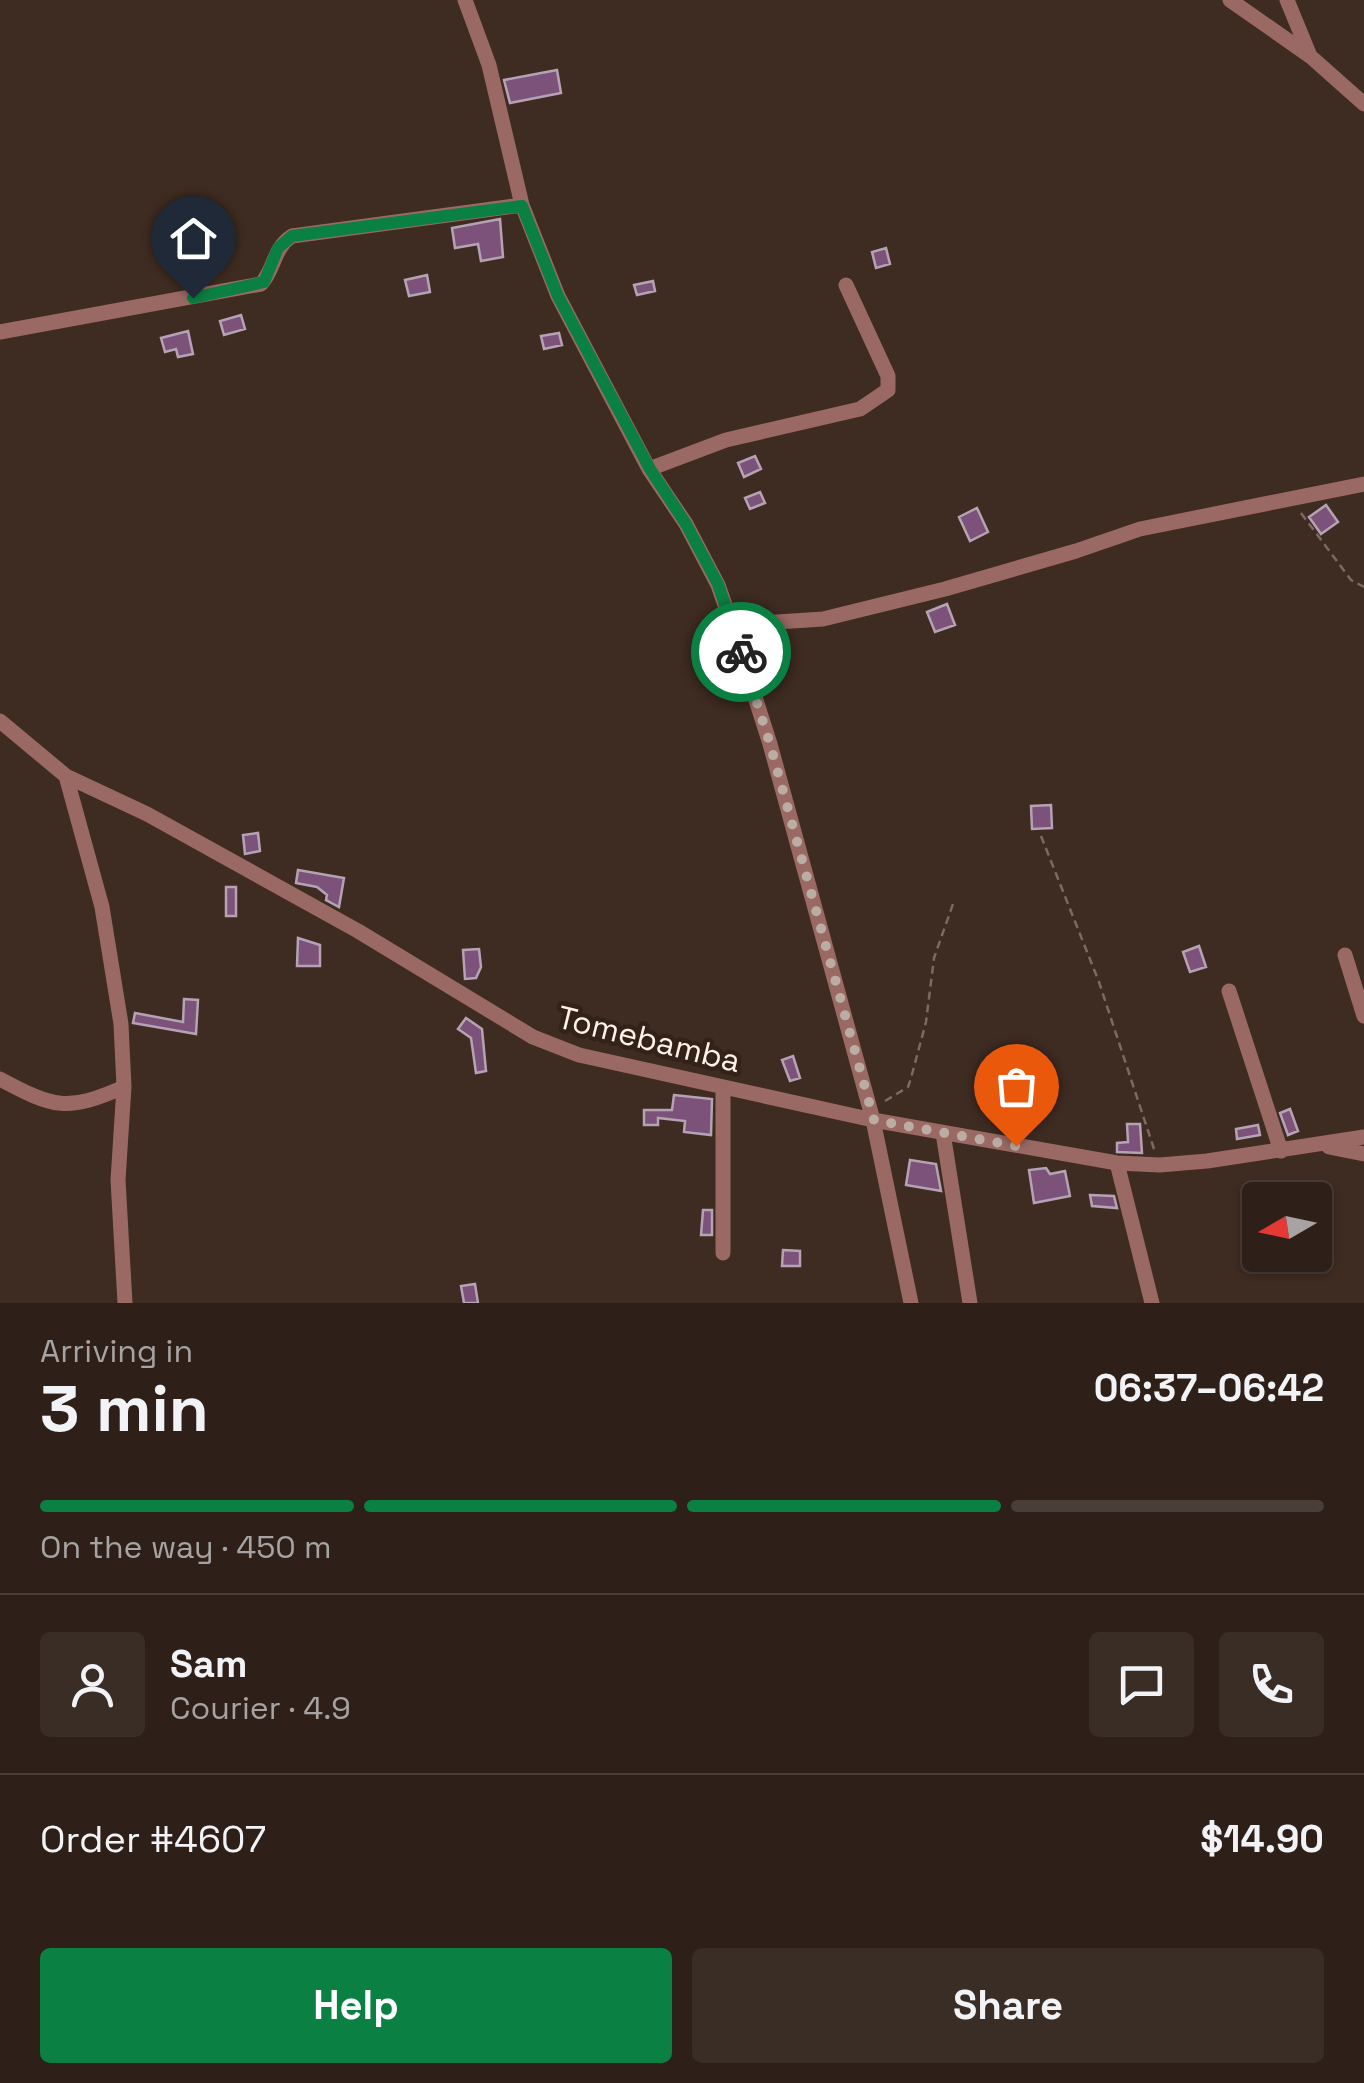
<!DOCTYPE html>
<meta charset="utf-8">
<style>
body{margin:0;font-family:"Space Grotesk",sans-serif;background:#3a2d26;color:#f1f3f6;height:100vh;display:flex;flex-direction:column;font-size:38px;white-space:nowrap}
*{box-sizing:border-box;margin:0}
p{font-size:32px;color:#a7a3a2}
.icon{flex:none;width:55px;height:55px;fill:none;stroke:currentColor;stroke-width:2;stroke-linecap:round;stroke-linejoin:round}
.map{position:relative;height:1303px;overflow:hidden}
.drawer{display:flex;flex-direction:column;background:#2e2019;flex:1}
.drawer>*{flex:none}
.needle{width:65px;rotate:261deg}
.controls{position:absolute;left:1242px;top:1182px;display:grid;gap:20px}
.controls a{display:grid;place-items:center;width:90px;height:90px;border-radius:10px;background:#2e2019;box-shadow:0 2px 8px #0004,0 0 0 2px #493e38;font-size:50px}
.pin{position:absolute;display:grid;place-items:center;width:85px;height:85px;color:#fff;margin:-102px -42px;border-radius:50% 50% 50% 0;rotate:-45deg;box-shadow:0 0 10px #0007}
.pin .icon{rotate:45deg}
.courier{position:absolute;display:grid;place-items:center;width:100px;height:100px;margin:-50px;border:8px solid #0b8043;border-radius:50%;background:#fff;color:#222;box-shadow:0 2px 12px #0007}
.summary em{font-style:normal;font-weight:700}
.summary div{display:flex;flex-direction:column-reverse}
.summary{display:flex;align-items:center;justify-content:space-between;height:170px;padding:0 40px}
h1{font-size:65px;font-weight:700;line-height:75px}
.bar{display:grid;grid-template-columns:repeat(4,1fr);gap:15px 10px;align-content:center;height:120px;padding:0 40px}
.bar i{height:12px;border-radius:8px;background:#493e38}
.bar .current{background:#0b8043}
.bar p{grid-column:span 4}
.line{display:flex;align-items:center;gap:25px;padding:0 40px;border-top:2px solid #493e38}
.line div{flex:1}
.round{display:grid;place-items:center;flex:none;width:105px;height:105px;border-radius:10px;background:#3a2d26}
.primary-button{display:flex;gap:20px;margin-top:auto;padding:20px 40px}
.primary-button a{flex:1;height:115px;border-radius:10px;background:#0b8043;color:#fff;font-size:40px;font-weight:700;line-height:115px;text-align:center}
.primary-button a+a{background:#3a2d26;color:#f1f3f6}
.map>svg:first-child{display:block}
</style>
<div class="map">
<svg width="1364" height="1303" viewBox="0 0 1364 1303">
<rect width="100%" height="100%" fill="#3e2b21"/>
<path fill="#7c527b" stroke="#b5a3b4" stroke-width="2.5" d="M 557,70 L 561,93 L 510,103 L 504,80 Z
M 500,219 L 503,257 L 481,261 L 478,244 L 455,248 L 452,228 Z
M 886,248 L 890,264 L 876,268 L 872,252 Z
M 427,275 L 430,292 L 409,296 L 405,280 Z
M 653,281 L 655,291 L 637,295 L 634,285 Z
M 241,315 L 245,329 L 224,335 L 220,321 Z
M 188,331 L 193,354 L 178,357 L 176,349 L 165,352 L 161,338 Z
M 559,333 L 562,345 L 544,349 L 541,336 Z
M 755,456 L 761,469 L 744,477 L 738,463 Z
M 760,492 L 765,503 L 750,509 L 745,498 Z
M 1326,505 L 1338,522 L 1321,534 L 1309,517 Z
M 977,508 L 988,532 L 970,541 L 959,517 Z
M 947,604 L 955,625 L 935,632 L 927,612 Z
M 1051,805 L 1052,828 L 1032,829 L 1031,806 Z
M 258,833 L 260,851 L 245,854 L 243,835 Z
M 298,870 L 344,878 L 339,907 L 326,900 L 327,895 L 317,887 L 296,883 Z
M 226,887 L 236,887 L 236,916 L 226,916 Z
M 298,938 L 320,945 L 320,966 L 297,966 Z
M 1199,946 L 1206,967 L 1190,972 L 1183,952 Z
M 479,949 L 481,967 L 476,978 L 465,979 L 463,950 Z
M 184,999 L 198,1000 L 196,1034 L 133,1023 L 135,1013 L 183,1022 Z
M 466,1018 L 482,1029 L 486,1071 L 476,1073 L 471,1038 L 458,1029 Z
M 793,1056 L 800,1078 L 790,1081 L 782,1060 Z
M 674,1095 L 712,1099 L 711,1135 L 684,1132 L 685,1121 L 658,1118 L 658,1125 L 644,1125 L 644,1110 L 672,1110 Z
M 1290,1109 L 1298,1131 L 1288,1135 L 1280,1113 Z
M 1127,1124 L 1140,1124 L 1142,1153 L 1117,1152 L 1117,1143 L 1128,1142 Z
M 1258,1125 L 1260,1135 L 1237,1139 L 1236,1129 Z
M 910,1160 L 936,1164 L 941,1191 L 906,1185 Z
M 1046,1168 L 1050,1174 L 1065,1171 L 1070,1196 L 1034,1203 L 1029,1170 Z
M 1090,1195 L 1114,1196 L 1117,1208 L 1092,1206 Z
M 703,1210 L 712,1210 L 712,1235 L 701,1235 Z
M 783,1250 L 800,1251 L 800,1266 L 782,1266 Z
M 475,1284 L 478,1303 L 464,1303 L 461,1286 Z"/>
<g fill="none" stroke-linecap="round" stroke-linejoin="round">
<path stroke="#7b6a61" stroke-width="2.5" stroke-dasharray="8 5" stroke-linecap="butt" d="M 1301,513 L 1351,580 L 1364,587
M 1041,836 L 1099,982 L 1154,1149
M 885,1101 L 908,1087 L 911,1078 L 926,1022 L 934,958 L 953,904"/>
<path stroke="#9a6964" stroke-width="15" d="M 465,0 L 489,65 L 522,205 L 558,296 L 649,469 L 686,524 L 718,585 L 732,625 L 770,744 L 873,1120 L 911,1303
M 1230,0 L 1310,56 L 1364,104
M 1287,0 L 1310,56
M 0,332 L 261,284 C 275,269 273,248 292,236 L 522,205
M 649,469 L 726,440 L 860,409 L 888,390 L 888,376 L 846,285
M 732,625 L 823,619 L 945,589 L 1076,551 L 1140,529 L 1364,484
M 0,721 L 66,776 L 147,814 L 358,931 L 533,1037 L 579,1055 L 873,1120 L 1117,1163 L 1160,1165 L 1207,1161 L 1364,1137
M 66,776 L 102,907 L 121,1024 L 124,1087 L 118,1180 L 125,1303
M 1345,955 L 1364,1016
M 1229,991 L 1281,1151
M 0,1079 C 54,1108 67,1112 124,1087
M 943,1133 L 970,1303
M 1329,1147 L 1364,1154
M 1117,1163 L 1152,1303
M 723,1253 L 723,1088"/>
</g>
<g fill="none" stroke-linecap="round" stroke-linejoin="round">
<path stroke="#bbaca4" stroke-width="10" stroke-dasharray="0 18" d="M 741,652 L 770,744 L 874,1120 L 1016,1146"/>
<path stroke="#0b8043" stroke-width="12" d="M 193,298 L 264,282 L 278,248 L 292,236 L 522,206 L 558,296 L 650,469 L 686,524 L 718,584 L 741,652"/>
</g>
<g text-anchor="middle" stroke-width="9" stroke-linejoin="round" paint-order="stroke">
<g font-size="32" fill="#fff2eb" stroke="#332218">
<text transform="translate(649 1039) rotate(14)" y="11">Tomebamba</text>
</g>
</g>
</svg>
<div class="controls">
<a><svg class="needle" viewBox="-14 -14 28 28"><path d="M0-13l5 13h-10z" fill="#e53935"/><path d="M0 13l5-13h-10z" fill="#a7a3a2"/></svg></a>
</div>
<div class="pin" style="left:1016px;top:1146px;background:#ea580c"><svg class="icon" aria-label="bag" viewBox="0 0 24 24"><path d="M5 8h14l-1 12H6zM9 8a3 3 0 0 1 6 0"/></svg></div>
<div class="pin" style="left:193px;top:298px;background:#1f2937"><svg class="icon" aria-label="home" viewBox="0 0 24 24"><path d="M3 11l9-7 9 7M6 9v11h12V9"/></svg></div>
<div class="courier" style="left:741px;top:652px"><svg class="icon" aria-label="bike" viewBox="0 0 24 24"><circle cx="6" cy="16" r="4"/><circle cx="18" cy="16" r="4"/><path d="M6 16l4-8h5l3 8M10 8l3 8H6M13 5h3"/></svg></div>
</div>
<section class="drawer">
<div class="summary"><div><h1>3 min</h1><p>Arriving in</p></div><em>06:37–06:42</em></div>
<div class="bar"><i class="current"></i><i class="current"></i><i class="current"></i><i></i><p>On the way · 450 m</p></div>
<div class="line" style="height:180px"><a class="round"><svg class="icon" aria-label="person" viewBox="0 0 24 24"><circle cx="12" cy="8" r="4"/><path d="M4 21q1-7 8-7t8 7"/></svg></a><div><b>Sam</b><p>Courier · 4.9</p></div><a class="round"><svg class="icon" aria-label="chat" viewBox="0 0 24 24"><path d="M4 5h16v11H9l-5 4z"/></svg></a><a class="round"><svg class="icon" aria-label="phone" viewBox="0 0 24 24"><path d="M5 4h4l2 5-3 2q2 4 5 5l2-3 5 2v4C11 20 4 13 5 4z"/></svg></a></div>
<div class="line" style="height:130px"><div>Order #4607</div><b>$14.90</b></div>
<div class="primary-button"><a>Help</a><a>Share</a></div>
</section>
